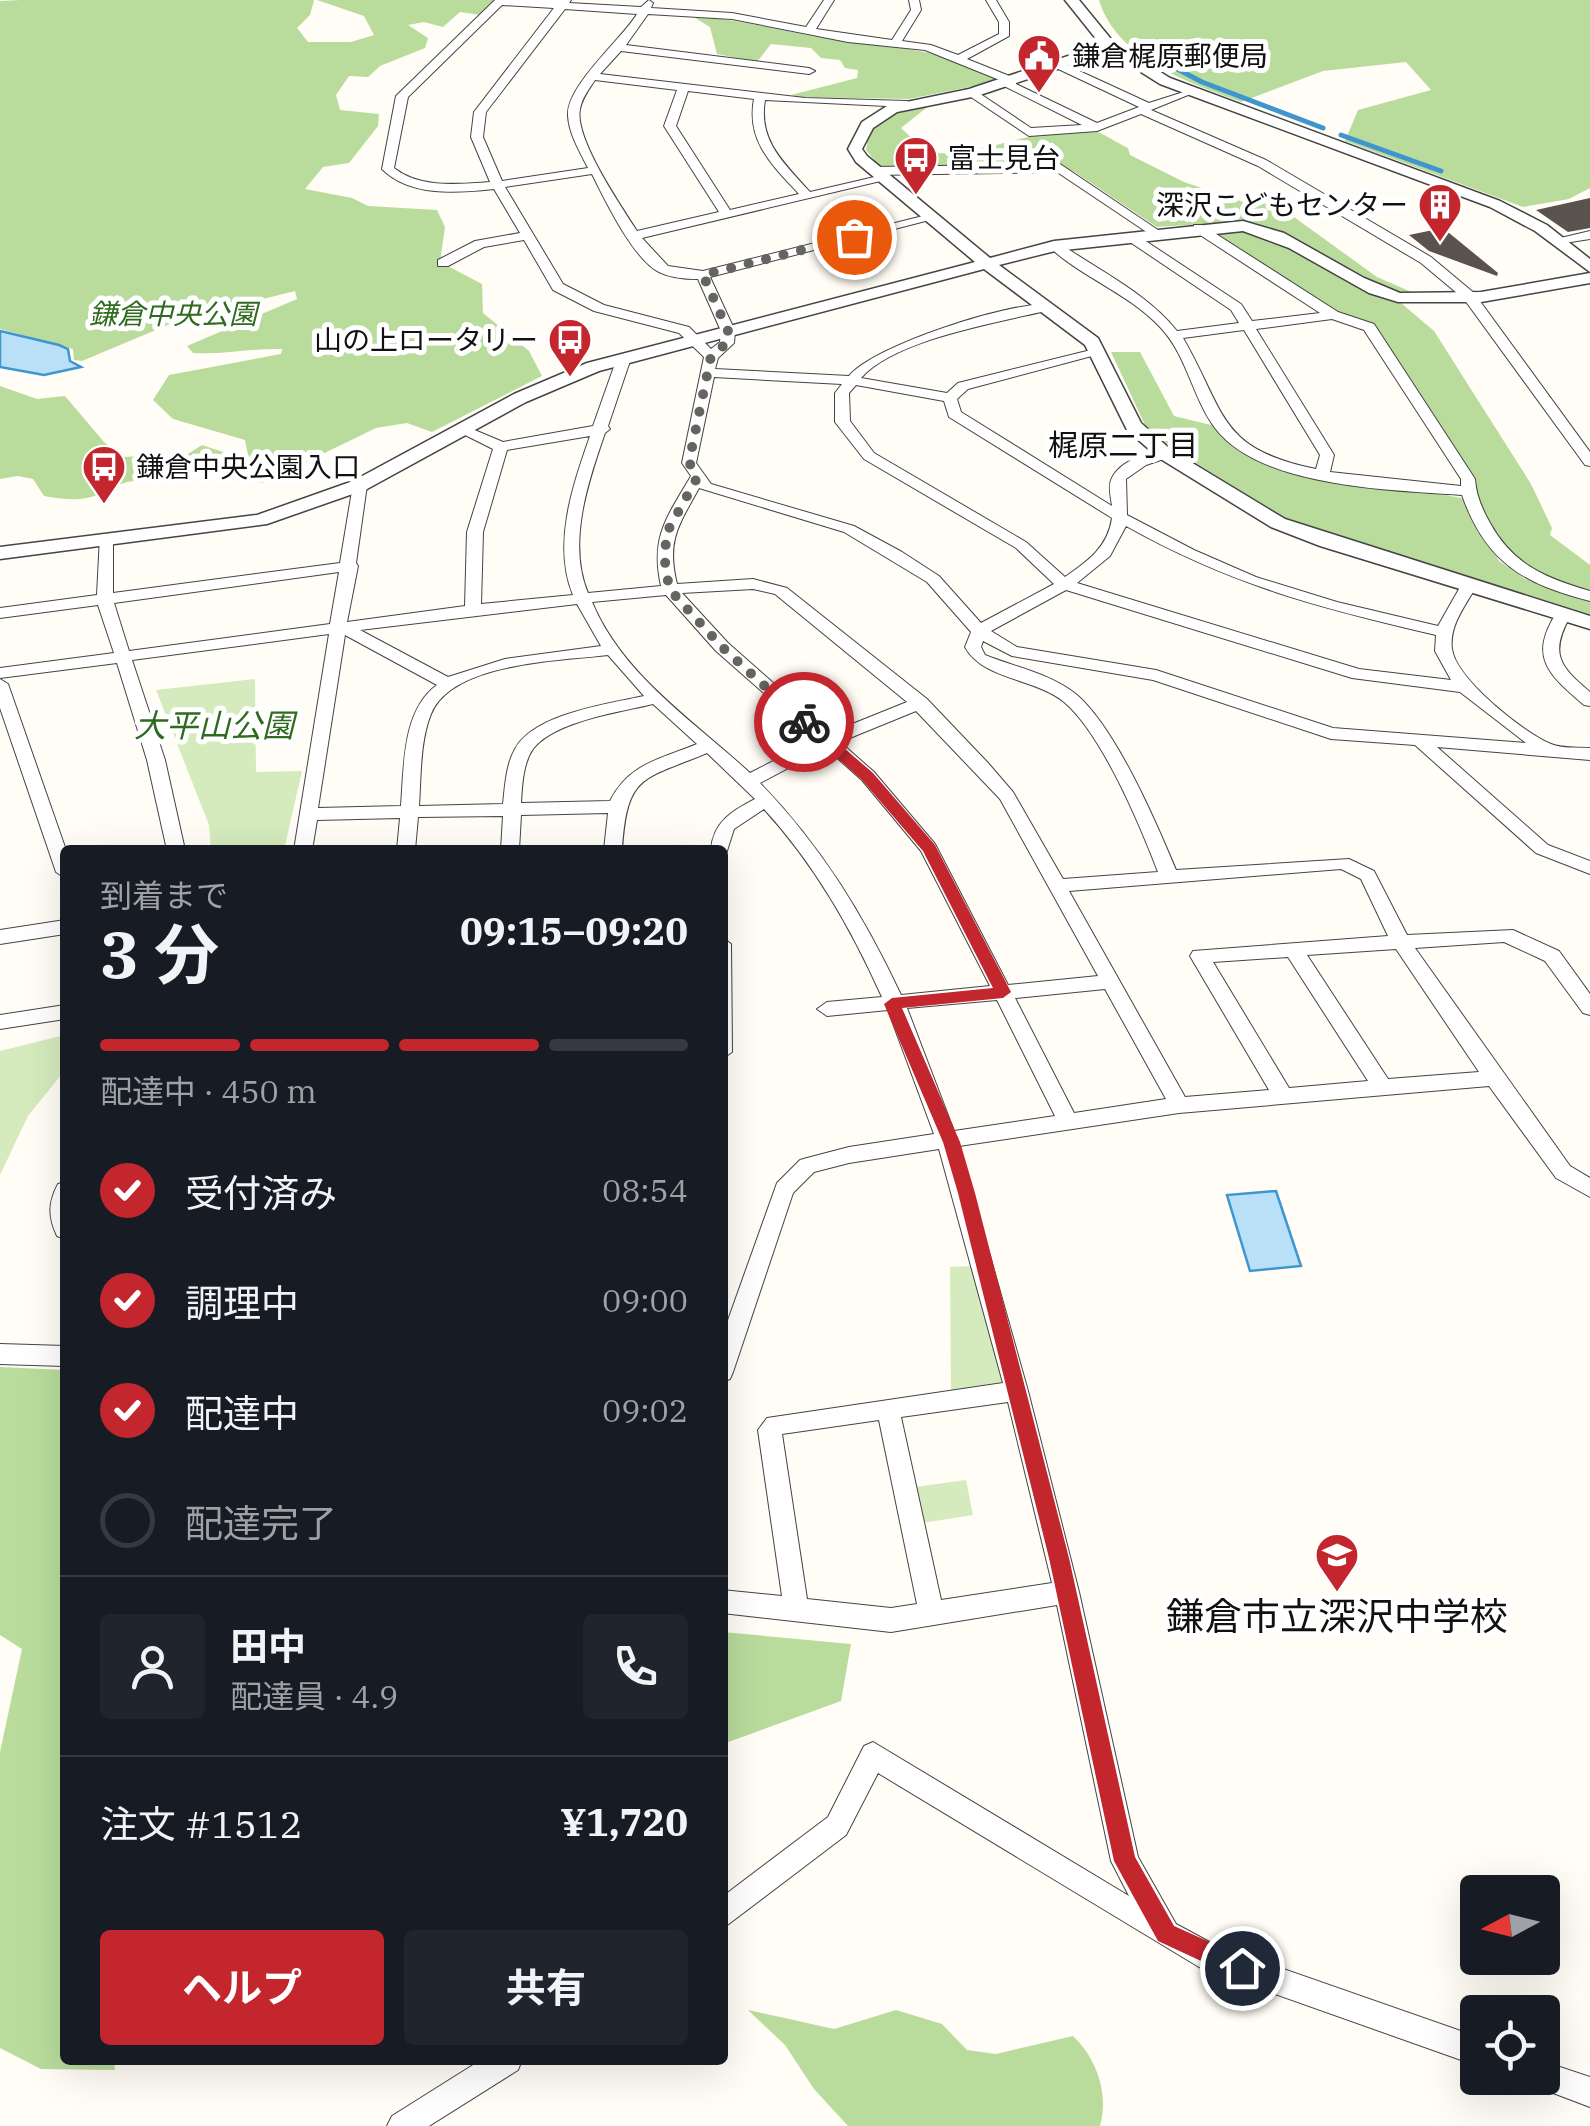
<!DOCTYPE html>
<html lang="ja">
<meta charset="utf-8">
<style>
body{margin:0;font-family:"IBM Plex Serif","Noto Sans JP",serif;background:#20242c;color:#f1f3f6;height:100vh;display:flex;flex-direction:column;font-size:38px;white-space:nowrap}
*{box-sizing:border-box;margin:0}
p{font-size:32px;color:#9ea1a6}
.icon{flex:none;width:55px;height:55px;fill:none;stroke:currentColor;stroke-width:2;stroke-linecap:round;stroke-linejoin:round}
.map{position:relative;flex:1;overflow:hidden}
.drawer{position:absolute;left:60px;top:845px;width:668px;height:1220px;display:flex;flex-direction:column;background:#171b24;border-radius:10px;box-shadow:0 10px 40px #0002}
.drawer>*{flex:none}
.needle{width:65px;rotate:263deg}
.controls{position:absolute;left:1460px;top:1875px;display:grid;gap:20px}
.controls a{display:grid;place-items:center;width:100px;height:100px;border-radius:10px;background:#171b24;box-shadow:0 10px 40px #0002;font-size:50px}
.pin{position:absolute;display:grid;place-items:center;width:85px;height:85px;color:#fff;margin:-42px;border:5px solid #fff;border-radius:50%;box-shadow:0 2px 10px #0007}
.courier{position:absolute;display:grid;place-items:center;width:100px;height:100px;margin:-50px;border:8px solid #c4262e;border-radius:50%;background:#fff;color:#222;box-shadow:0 2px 12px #0007}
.head em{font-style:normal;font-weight:700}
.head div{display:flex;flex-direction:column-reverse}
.head{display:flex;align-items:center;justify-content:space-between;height:170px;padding:0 40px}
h1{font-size:65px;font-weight:700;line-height:75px}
.bar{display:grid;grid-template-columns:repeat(4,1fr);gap:15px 10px;align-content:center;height:120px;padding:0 40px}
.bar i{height:12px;border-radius:8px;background:#363941}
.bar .selected{background:#c4262e}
.bar p{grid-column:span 4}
.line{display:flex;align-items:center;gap:25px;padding:0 40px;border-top:2px solid #363941}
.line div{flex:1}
.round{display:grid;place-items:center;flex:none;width:105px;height:105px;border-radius:10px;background:#20242c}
ol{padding:0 40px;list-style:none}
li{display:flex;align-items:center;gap:30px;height:110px}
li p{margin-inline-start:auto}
li .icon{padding:10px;border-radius:50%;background:#c4262e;color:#fff;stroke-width:4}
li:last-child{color:#9ea1a6}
li i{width:55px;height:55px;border:5px solid #363941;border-radius:50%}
.action{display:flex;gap:20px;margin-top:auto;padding:20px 40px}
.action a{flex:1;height:115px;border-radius:10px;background:#c4262e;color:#fff;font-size:40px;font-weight:700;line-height:115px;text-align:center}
.action a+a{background:#20242c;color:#f1f3f6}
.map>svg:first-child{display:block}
</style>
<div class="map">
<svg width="1590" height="2126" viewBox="0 0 1590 2126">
<rect width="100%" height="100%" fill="#fffdf5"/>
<path fill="#d5ebbd" d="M 255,679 L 256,772 L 302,771 L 284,850 L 211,850 L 209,825 L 156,690 Z
M 65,1035 L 65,1070 L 28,1116 L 0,1175 L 0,1051 Z
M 972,1266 L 1002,1382 L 951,1390 L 950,1267 Z
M 966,1480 L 973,1515 L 922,1523 L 915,1487 Z"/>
<path fill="#b9dc9c" d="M 21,0 L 314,0 L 310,15 L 297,28 L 308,42 L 351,42 L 374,35 L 364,16 L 317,0 L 497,0 L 481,15 L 460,12 L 443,27 L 424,22 L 408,25 L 428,38 L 425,48 L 380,66 L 368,77 L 349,76 L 336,95 L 340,110 L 379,114 L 378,126 L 349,163 L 323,167 L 305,189 L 352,198 L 368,206 L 437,210 L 445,227 L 440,262 L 482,284 L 483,313 L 529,351 L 542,376 L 432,432 L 407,423 L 376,428 L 263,483 L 243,480 L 249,460 L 245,440 L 173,419 L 153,400 L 169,375 L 281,354 L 282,349 C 251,348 224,355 193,353 L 187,346 L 297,299 L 295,291 L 182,319 L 82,361 L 74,360 L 73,349 L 0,329 L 0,1 Z
M 1099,0 L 1590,0 L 1590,188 L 1569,199 L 1523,207 L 1345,141 L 1358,110 L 1431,90 L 1406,62 L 1323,71 L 1241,102 C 1188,82 1117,59 1099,0 Z
M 692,16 C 742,19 788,33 837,40 C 898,49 943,47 999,81 L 909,99 L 799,97 L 791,95 L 857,78 L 858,70 L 845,68 L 840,60 L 821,58 L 811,48 L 771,44 L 757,62 L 717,54 L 710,27 Z
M 930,105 L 901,128 C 908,134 918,145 922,148 C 951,169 1050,121 1093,130 C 1103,133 1117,143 1128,148 L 1130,155 L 1184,182 L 1246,203 L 1276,204 L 1377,277 L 1423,297 L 1386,291 L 1280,230 L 1238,222 L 1157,227 L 1073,171 L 1039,163 L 979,170 L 880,167 L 866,150 L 869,132 L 890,115 Z
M 1222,228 L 1269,233 L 1383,299 L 1401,303 L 1434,331 L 1531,484 L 1552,528 L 1550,535 L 1590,565 L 1590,593 L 1558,582 L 1505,555 L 1375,329 L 1331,310 L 1212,231 Z
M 1111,352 L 1140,352 L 1174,416 L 1215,426 L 1228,441 L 1258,459 L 1466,499 L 1499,561 L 1525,579 L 1590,600 L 1590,617 L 1291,522 L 1165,444 L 1145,425 Z
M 0,386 L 37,399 L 65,396 L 104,442 L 124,457 L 145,456 L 146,469 L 166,468 L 202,445 L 226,453 L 224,463 C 200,480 161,480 134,481 C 122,481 108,491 97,495 C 80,502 62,499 44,496 L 33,479 L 18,476 L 0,479 Z
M 0,1367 L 65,1370 L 65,2060 L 114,2060 L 115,2070 L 41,2069 L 0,2048 L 0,1752 L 22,1649 L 0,1635 Z
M 723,1632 L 851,1644 L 841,1701 L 723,1744 Z
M 748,2010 L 834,2029 L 896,2010 L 942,2024 L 967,2050 L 996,2054 L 1073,2036 C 1097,2059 1109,2094 1100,2126 L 848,2126 L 814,2089 L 785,2045 Z"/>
<path fill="#b9e0f7" stroke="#3f96cf" stroke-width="2.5" d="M 0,331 L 59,345 L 68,349 L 70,361 L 81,367 L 44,375 L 0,367 Z
M 1276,1191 L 1301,1266 L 1250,1271 L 1227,1195 Z"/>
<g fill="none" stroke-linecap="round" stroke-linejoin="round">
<path stroke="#3f96cf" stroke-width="5" d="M 1143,51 L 1202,82 L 1323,128
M 1341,135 L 1441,171"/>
</g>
<path fill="#5a524d" d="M 1590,198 L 1590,228 L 1568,232 L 1536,210 Z
M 1443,228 L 1498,273 L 1497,276 L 1429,251 L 1409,235 Z"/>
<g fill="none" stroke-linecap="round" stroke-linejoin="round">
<defs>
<path id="minor" d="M 495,0 L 571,0 L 569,3 L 641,7 L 649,0 L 653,3 L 651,8 L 732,13 L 806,27 L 824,0 L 834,0 L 816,29 L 892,40 L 911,10 L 909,0 L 919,0 L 921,10 L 902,41 L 931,45 L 958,55 L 999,34 L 999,22 L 986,0 L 996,0 L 1009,22 L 1009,36 L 967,59 L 1017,79 L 1016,84 L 1097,123 L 1139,107 L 1054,67 L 1054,63 L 1062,63 L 1149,103 L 1193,89 L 1193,93 L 1151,110 L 1266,160 L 1431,257 L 1474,293 L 1590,452 L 1590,466 L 1585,465 L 1464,299 L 1421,263 L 1258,166 L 1141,114 L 1097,131 L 1029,136 L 968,95 L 968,91 L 976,91 L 1031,128 L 1082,125 L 1002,85 L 1002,81 L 925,50 L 848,42 L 732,19 L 648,14 L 626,45 L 809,68 L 815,71 L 809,74 L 621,51 L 600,74 L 805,98 L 907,101 L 913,104 L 907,107 L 765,100 C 758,141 784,163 810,192 L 883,175 L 889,179 L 642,238 L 668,266 L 703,271 L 931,214 L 937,218 L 710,277 L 735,331 L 734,343 L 718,358 L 715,369 L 849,376 C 874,345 1010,302 1050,304 L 1050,310 C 1000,322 895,339 861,378 L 947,393 L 958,383 L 1103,347 L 1103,353 L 968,389 L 957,399 L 961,412 L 1112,506 C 1111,497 1108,488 1111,480 C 1119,460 1151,450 1170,451 L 1170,457 L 1146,465 L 1126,479 L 1127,515 L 1194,550 L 1256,577 L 1337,602 L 1438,626 L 1463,582 L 1475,582 L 1477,585 C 1466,605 1449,625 1452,649 C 1456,679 1524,733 1551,744 C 1562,749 1578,747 1590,748 L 1590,760 L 1437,747 L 1548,845 L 1590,861 L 1590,874 L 1536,853 L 1415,745 L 1331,739 L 1153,680 L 1012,656 L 983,641 L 981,647 L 985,655 C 1015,667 1052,674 1077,695 C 1116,729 1156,822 1176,870 L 1349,859 L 1374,871 L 1407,935 L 1513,930 L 1559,951 L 1590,994 L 1590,1015 L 1583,1013 L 1545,961 L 1504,942 L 1415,948 L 1570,1166 L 1590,1178 L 1590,1197 L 1556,1178 L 1489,1086 L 1179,1113 L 959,1146 L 1028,1391 L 1079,1592 L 1138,1857 L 1176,1924 L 1215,1945 L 1478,2037 L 1478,2066 L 1199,1967 L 878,1773 L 846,1835 L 722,1929 L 722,1897 L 828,1817 L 864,1746 L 873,1742 L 1129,1896 L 1111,1861 L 1057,1605 L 891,1632 L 722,1613 L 722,1590 L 782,1596 L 758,1430 L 767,1418 L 1003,1383 L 939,1149 L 849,1163 L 814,1172 L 793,1193 L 733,1372 L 730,1379 L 722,1382 L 722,1337 L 777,1183 L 800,1160 L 807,1158 L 849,1147 L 934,1134 L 888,1010 L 827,1016 L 817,1009 L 827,1002 L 882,997 C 851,928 815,865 764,809 L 734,829 L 726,854 L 722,855 L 722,850 L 711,850 C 713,822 732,811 755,799 L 707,753 C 643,780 627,773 622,850 L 604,850 L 608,813 L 521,815 L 519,850 L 501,850 L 503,816 L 418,817 L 415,850 L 397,850 L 400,818 L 317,820 L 312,850 L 294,850 L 329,634 L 132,660 L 165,760 L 185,850 L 167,850 L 147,760 L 117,663 L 0,678 L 0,668 L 114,653 L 98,605 L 0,618 L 0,608 L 97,595 L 100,536 L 105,534 L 113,539 L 113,593 L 340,563 L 353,485 L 360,481 L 367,485 L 356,563 L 358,566 L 347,622 L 465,606 L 467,532 L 493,449 L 453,429 L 465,426 L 503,442 L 593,426 L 617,358 L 624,354 L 631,358 L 608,426 L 610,429 L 605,433 C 588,482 567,543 588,593 L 661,586 C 650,537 667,517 691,476 L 682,463 L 704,357 L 679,333 L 594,311 L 553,290 L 524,240 L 484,247 L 448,266 L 438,266 L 438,260 L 475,241 L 520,233 L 494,189 C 457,193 410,197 382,169 L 396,96 ZM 502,5 L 554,8 L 474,112 L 471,137 L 490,182 C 458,184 421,189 394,168 L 408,97 ZM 565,9 L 637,14 C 621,40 566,86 568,116 C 569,134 580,152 588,168 L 502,181 L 483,137 L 486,112 ZM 595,80 L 677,90 L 664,126 L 719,212 L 637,231 C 621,206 574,138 580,109 C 582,98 589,89 595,80 ZM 688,91 L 754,99 C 746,141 772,165 799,194 L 730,210 L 676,126 ZM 592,174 C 605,200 633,259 659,272 C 671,278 685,279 698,279 L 721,331 L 720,342 L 711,349 L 689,327 L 604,305 L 563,284 L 505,187 ZM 714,377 L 842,384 L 835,393 L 835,422 L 864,459 L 1016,548 L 1054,584 L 981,623 L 939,576 L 902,552 L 854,526 L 711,484 L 696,463 ZM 856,385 L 944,401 L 949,417 L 1112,518 C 1108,547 1088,561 1065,577 L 1026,542 L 874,453 L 850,421 L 849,393 ZM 590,436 C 573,485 552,544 573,595 L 481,604 L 483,532 L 507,450 ZM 699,488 L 844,532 L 927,582 L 971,632 L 965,647 C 983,680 1035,678 1064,702 C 1102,734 1140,825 1158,872 L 1063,879 L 1013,792 L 988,763 L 927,699 L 787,588 L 753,579 L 677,584 C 666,540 679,525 699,488 ZM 1126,526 C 1231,585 1320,608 1436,635 L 1435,651 L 1451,680 L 1359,669 L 1077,583 L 1110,556 ZM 339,572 L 330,624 L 129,651 L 114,603 ZM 753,589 L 775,594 L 907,702 L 830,733 L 728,643 L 682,593 ZM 1066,590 L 1352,678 L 1460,692 L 1526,743 L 1333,728 L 1156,670 L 1017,647 L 991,631 ZM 666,595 L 716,651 L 816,739 L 750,773 C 695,722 622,675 592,602 ZM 577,604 L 601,646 L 505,659 L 448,677 L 360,630 ZM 345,635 L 437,685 C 402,710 404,767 401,806 L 318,808 ZM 608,655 L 644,696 C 607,704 534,714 515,749 C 506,765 505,786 503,804 L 419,806 C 421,776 420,741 431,714 C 452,662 561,661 608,655 ZM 653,704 L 697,744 C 661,759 629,763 610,801 L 521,803 C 522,786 523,763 533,749 C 554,721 621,712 653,704 ZM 916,711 L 1000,799 L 1098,976 L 1008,985 L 935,844 L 874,772 L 840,742 ZM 826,748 L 862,780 L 921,851 L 990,986 L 901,995 C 864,916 821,846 760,783 ZM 1341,869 L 1361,879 L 1388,936 L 1193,951 L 1190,956 L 1269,1090 L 1185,1097 L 1069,891 ZM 1396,949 L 1479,1072 L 1388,1079 L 1307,955 ZM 1288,957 L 1368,1081 L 1289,1088 L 1213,962 ZM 1105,989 L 1166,1099 L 1074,1113 L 1015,998 ZM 997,1000 L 1055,1116 L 954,1131 L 907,1008 ZM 1008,1402 L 1052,1583 L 941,1600 L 901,1417 ZM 879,1420 L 917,1604 L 891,1608 L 807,1599 L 782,1434 Z
M 1060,164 L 1164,234 L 1154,237 L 1057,172 L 874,175 L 868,171 L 874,167 Z
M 1194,225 L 1202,225 L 1338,312 L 1374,324 L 1475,479 C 1476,495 1482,509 1490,523 C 1513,565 1546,578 1590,591 L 1590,601 C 1524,584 1486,563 1462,495 C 1393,490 1260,488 1215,428 C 1192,397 1187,355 1160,327 C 1128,293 1081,277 1048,246 L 1059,243 C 1098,270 1147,293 1177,331 L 1239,323 L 1231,310 L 1127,240 L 1127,234 L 1135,234 L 1241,304 L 1252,321 L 1320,313 L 1194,231 ZM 1332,319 L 1364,330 L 1461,479 L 1461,486 L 1330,472 L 1334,455 L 1256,329 ZM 1244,330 L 1320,455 L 1316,469 C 1217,449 1226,412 1183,338 Z
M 1590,231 L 1590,239 L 1558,244 L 1552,240 Z
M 1563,610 L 1571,615 C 1549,653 1559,666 1590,692 L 1590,706 L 1584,705 C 1548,674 1528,657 1557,612 Z
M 0,679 L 8,684 L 66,850 L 65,878 L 56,872 L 0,708 Z
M 65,920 L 65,934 L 0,944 L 0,930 Z
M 722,937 L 731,944 L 732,1052 L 722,1059 Z
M 65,1005 L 65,1019 L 0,1029 L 0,1015 Z
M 65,1182 L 65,1239 L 57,1236 C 48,1217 48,1203 58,1184 Z
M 0,1344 L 65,1346 L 65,1366 L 0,1364 Z
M 481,2060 L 522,2060 L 518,2070 L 429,2126 L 387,2126 L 392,2116 Z
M 1542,2061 L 1590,2077 L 1590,2107 L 1532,2085 L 1529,2078 L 1542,2078 Z"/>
<path id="tertiary" d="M 1065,0 L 1079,0 L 1115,44 L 1170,78 L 1500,201 L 1547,225 L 1590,259 L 1590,272 L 1535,231 L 1490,207 L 1160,84 L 1109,52 L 977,96 L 897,112 L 873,128 L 862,149 L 867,156 L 990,258 L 1054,241 L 1243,221 L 1284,233 L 1364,278 L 1400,293 L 1481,292 L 1590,273 L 1590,283 L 1481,302 L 1398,302 L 1369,293 L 1289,248 L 1243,231 L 1055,251 L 999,265 L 1098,338 L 1141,423 L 1171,450 L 1285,519 L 1590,616 L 1590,629 L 1320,546 L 1271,527 L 1159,458 L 1127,430 L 1085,345 L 984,269 L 599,371 L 526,402 L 367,489 L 267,524 L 0,559 L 0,547 L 257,515 L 353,481 L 514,394 L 587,363 L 975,262 L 856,162 L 848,149 L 862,122 L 887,106 L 969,89 L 1101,45 Z"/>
</defs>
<use href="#minor" stroke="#444" stroke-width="2"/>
<use href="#tertiary" stroke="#444" stroke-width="3"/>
<use href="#minor" fill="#fff" fill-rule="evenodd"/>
<use href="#tertiary" fill="#fff" fill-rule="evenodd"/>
</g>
<path fill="#c4262e" d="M 800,718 L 809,718 L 873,773 L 935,845 L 1011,992 L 1003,998 L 902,1008 L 960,1142 L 975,1193 L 1069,1558 L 1135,1857 L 1174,1926 L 1250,1960 L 1250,1977 L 1242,1980 L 1158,1941 L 1114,1861 L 1049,1558 L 958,1193 L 943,1142 L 884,1004 L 892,998 L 993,988 L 923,851 L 862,780 L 800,725 Z"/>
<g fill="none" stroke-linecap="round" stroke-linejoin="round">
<path stroke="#646461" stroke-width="10" stroke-dasharray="0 18" d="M 804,722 L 722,647 L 670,590 L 665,568 L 666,534 L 697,478 L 689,462 L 711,356 L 727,343 L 728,331 L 703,275 L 854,237"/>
</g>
<defs>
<symbol id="civic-pin" viewBox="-11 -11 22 30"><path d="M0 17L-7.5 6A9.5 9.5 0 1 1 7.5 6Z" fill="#c4262e" stroke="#fff"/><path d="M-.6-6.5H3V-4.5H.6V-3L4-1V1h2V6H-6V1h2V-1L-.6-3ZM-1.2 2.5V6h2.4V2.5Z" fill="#fff"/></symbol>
<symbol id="bus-pin" viewBox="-11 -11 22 30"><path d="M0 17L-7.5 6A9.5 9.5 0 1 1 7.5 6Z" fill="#c4262e" stroke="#fff"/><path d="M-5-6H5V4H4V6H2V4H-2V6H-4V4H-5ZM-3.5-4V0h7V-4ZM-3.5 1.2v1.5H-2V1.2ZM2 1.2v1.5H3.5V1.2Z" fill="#fff"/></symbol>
<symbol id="building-pin" viewBox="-11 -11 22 30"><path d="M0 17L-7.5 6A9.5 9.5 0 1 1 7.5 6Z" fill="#c4262e" stroke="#fff"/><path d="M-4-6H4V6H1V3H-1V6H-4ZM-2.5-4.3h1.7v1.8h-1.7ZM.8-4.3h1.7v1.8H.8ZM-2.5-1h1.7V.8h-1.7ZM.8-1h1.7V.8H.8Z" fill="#fff"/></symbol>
<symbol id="school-pin" viewBox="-11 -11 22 30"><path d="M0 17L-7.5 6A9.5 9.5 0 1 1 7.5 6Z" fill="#c4262e" stroke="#fff"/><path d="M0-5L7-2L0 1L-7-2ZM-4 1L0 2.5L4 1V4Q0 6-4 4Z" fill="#fff"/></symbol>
</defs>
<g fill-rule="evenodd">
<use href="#civic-pin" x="1014" y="31" width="50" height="68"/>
<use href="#bus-pin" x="891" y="133" width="50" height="68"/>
<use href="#building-pin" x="1415" y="180" width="50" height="68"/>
<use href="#bus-pin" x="545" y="315" width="50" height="68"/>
<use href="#bus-pin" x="79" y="442" width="50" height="68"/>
<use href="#school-pin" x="1312" y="1530" width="50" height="68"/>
</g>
<g text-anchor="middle" stroke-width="10" stroke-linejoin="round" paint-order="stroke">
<g font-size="28" fill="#111" stroke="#fff" text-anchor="start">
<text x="1072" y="66">鎌倉梶原郵便局</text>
<text x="948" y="168">富士見台</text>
<text x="1408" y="215" text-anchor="end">深沢こどもセンター</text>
<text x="538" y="350" text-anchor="end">山の上ロータリー</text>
<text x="136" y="477">鎌倉中央公園入口</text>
</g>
<g font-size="28" font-style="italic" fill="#2f6b1f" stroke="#fff">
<text x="173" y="324">鎌倉中央公園</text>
</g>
<g font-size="30" fill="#111" stroke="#fff">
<text x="1123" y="456">梶原二丁目</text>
</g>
<g font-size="32" font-style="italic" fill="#2f6b1f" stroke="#fff">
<text x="214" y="737">大平山公園</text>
</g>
<g font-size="38" fill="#111" stroke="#fff">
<text x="1337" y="1630">鎌倉市立深沢中学校</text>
</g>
</g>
</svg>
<div class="controls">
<a><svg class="needle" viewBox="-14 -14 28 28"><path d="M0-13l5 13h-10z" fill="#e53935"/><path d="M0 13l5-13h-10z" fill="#9ea1a6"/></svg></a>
<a><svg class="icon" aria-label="locate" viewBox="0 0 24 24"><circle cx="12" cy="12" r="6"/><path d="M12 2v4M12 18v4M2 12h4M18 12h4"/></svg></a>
</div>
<div class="pin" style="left:854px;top:237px;background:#ea580c"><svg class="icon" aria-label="bag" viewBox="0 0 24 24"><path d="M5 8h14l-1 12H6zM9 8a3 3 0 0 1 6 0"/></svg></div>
<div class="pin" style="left:1242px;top:1968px;background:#1f2937"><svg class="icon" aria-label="home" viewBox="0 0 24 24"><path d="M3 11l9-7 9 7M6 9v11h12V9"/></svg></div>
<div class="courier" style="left:804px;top:722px"><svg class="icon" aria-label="bike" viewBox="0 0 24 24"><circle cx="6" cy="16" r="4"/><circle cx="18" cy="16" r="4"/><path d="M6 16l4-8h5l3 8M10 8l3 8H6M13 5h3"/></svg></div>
<section class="drawer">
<div class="head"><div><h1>3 分</h1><p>到着まで</p></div><em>09:15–09:20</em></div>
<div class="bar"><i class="selected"></i><i class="selected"></i><i class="selected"></i><i></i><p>配達中 · 450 m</p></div>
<ol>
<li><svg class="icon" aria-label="check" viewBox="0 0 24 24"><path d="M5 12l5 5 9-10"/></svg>受付済み<p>08:54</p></li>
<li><svg class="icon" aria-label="check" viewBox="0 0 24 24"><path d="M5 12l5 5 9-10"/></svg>調理中<p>09:00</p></li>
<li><svg class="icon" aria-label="check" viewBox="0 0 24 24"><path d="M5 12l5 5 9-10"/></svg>配達中<p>09:02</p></li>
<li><i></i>配達完了</li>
</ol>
<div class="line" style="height:180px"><a class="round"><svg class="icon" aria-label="person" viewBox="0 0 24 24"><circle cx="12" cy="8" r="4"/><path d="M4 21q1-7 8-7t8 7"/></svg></a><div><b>田中</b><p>配達員 · 4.9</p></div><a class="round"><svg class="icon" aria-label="phone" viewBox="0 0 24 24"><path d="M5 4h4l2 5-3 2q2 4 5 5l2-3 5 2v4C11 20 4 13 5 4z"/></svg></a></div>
<div class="line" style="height:130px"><div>注文 #1512</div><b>¥1,720</b></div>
<div class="action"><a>ヘルプ</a><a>共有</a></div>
</section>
</div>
